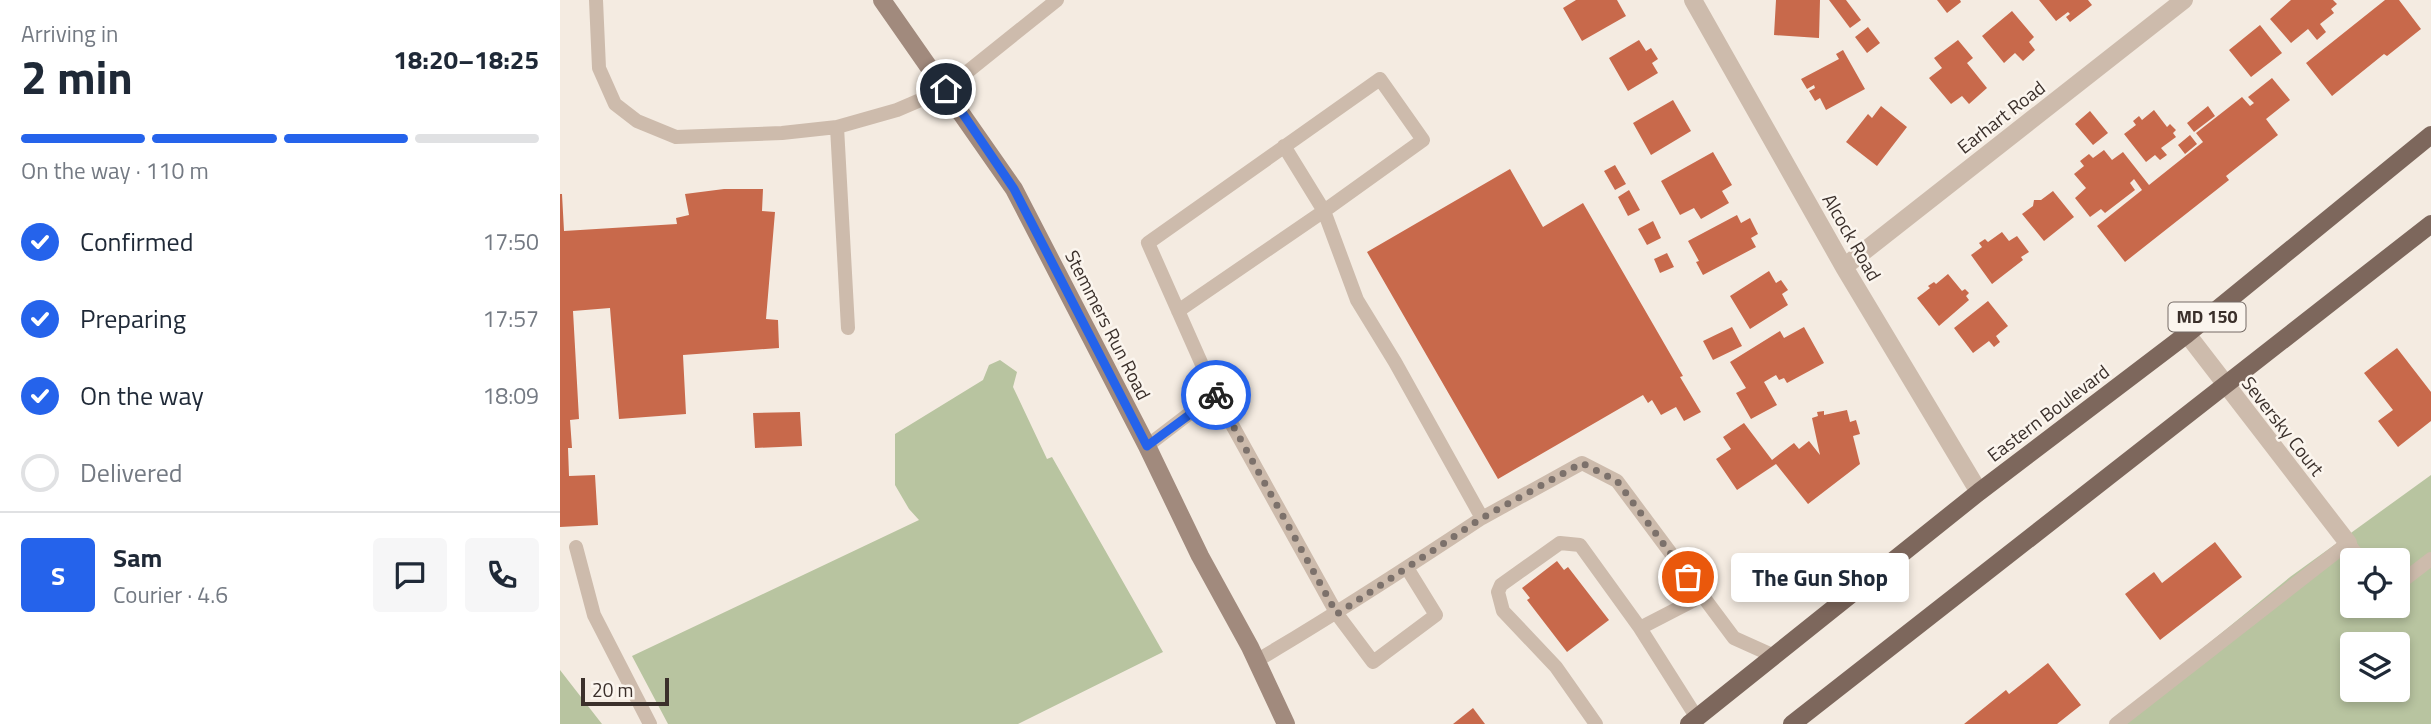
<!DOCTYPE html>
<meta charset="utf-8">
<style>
body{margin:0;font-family:"Titillium Web",sans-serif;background:#f6f6f7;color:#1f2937;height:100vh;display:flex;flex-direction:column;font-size:26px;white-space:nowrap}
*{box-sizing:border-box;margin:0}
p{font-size:23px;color:#747a83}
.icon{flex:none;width:38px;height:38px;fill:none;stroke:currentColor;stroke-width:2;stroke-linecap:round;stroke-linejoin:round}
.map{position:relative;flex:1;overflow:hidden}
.drawer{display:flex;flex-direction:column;background:#fff;width:560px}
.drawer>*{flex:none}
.fabs{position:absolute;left:1780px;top:548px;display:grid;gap:14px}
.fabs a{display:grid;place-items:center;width:70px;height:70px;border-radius:7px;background:#fff;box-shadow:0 4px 10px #0003;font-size:35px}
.scale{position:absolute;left:21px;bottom:18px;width:88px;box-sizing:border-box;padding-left:7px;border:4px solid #3b302b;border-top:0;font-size:19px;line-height:24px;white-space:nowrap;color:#3b302b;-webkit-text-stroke:5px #fbf5ee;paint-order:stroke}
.pin{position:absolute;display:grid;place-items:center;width:60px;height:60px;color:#fff;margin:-30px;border:4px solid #fff;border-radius:50%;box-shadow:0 2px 7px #0007}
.courier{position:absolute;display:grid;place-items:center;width:70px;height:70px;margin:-35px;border:5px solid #2563eb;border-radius:50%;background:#fff;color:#222;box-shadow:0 2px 9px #0007}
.bubble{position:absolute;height:49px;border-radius:7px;background:#fff;box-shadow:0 4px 10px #0003;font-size:23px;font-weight:700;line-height:49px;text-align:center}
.summary em{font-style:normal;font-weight:700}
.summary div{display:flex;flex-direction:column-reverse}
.summary{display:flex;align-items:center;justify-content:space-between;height:119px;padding:0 21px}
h1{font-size:46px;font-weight:700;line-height:52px}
.bar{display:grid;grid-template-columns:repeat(4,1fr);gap:10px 7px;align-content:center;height:84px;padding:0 21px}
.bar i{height:9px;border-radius:5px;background:#e0e1e3}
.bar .on{background:#2563eb}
.bar p{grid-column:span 4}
.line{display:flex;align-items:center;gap:18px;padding:0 21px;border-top:2px solid #e0e1e3}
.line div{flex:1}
.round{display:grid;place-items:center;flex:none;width:74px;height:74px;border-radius:7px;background:#f6f6f7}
ol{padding:0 21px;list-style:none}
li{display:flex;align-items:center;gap:21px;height:77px}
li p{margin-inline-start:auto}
li .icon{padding:7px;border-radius:50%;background:#2563eb;color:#fff;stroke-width:4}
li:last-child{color:#747a83}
li i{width:38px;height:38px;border:4px solid #e0e1e3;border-radius:50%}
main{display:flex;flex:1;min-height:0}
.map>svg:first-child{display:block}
</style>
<main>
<section class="drawer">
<div class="summary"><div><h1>2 min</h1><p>Arriving in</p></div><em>18:20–18:25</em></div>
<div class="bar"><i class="on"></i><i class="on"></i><i class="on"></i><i></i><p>On the way · 110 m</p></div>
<ol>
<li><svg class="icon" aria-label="check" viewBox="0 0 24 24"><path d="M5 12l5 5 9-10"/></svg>Confirmed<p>17:50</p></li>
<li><svg class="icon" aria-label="check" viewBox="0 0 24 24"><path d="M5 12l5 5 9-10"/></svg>Preparing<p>17:57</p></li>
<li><svg class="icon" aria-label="check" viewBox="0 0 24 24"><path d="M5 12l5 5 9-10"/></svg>On the way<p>18:09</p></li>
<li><i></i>Delivered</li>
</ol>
<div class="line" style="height:126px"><b class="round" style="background:#2563eb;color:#fff">S</b><div><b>Sam</b><p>Courier · 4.6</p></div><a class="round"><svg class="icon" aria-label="chat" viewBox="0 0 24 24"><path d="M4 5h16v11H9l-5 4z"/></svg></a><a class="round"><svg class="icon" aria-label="phone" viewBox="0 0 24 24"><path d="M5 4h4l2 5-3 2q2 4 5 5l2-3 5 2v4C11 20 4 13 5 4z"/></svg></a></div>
</section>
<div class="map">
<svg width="1871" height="724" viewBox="0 0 1871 724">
<rect width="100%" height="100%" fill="#f4ebe1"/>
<path fill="#b8c4a0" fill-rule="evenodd" d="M 440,360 L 457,372 L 453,387 L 487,459 L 492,457 L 603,652 L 458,724 L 108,724 L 72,656 L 359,520 L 349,509 L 335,485 L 335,434 L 423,380 L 429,365 Z
M 1871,475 L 1871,724 L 1550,724 L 1730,577 ZM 1792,560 L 1838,560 L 1838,606 L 1792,606 ZM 1792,644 L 1838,644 L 1838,690 L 1792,690 Z
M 0,670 L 42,724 L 0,724 Z"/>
<path fill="#c8694b" d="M 1016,0 L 1057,0 L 1066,16 L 1022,41 L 1003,8 Z
M 1216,0 L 1260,0 L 1259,38 L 1214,35 Z
M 1269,0 L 1286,0 L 1301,20 L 1290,28 Z
M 1377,0 L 1400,0 L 1401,2 L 1387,13 Z
M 1479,0 L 1528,0 L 1532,5 L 1510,22 L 1506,17 L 1510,14 L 1508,12 L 1496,21 Z
M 1731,0 L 1773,0 L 1777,4 L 1771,9 L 1774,13 L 1760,24 L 1766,32 L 1757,40 L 1748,29 L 1731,43 L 1710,19 Z
M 1825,0 L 1839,0 L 1861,29 L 1827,56 L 1824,54 L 1772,96 L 1746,63 Z
M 1452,11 L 1474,37 L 1469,42 L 1475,50 L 1463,61 L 1455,53 L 1444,63 L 1422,36 Z
M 1700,25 L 1722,53 L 1691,77 L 1669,50 Z
M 1308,27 L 1320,43 L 1307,53 L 1295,37 Z
M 1079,40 L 1086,51 L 1091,48 L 1098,59 L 1092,63 L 1098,73 L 1068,91 L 1049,58 Z
M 1398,40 L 1413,58 L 1407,63 L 1427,88 L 1409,104 L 1402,96 L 1391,104 L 1369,78 L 1382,68 L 1374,58 Z
M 1283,50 L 1305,89 L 1266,110 L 1260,98 L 1255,101 L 1249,91 L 1255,88 L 1254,85 L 1247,89 L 1241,79 L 1279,59 L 1276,54 Z
M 1712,78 L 1730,100 L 1706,119 L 1718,135 L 1666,176 L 1669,180 L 1565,262 L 1537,226 L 1582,190 L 1574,179 L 1570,183 L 1575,190 L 1545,213 L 1541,209 L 1530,217 L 1515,198 L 1526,188 L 1514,174 L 1524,166 L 1520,161 L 1529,154 L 1533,158 L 1544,150 L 1552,160 L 1563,152 L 1589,185 L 1643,142 L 1636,133 L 1682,97 L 1690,106 L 1694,103 L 1688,97 Z
M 1113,100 L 1131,131 L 1091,155 L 1073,123 Z
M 1321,106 L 1347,127 L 1317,166 L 1286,142 L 1308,114 L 1312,118 Z
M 1648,106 L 1655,116 L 1634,132 L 1627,123 Z
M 1594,110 L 1607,127 L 1610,124 L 1616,130 L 1613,133 L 1616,137 L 1601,148 L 1607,155 L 1600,160 L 1595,155 L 1586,162 L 1564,134 L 1576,125 L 1573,121 L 1579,116 L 1582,120 Z
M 1530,111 L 1548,133 L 1533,145 L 1515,124 Z
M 1630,135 L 1637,144 L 1625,154 L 1618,145 Z
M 1153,152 L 1172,185 L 1162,191 L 1169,203 L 1141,219 L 1134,208 L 1120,215 L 1101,181 Z
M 1055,165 L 1066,184 L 1055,190 L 1044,171 Z
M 950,169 L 983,227 L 1023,203 L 1123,376 L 1120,377 L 1141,412 L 1124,421 L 1116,407 L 1101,415 L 1092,400 L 1088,403 L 1083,395 L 938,479 L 807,252 Z
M 164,189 L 203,189 L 202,211 L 215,212 L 206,319 L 218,320 L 219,348 L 123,355 L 126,414 L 59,419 L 50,308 L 13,311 L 19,419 L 10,420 L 12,448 L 8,448 L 9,476 L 35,475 L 38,525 L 0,527 L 0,194 L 2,194 L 4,231 L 117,224 L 116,218 L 129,215 L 125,194 Z
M 1069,190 L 1080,210 L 1068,216 L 1058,197 Z
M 1493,191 L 1514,217 L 1484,241 L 1462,214 L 1473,206 L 1474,200 L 1481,200 Z
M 1177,215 L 1181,223 L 1190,218 L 1198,234 L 1191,238 L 1196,247 L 1143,275 L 1136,262 L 1139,261 L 1128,241 Z
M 1093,221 L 1101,238 L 1087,245 L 1078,229 Z
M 1442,232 L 1449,241 L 1457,236 L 1469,252 L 1461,257 L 1463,260 L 1432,284 L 1411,255 L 1422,247 L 1419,243 L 1425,239 L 1428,242 Z
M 1107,253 L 1114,267 L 1100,273 L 1094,259 Z
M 1209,271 L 1216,283 L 1221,280 L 1228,290 L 1222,294 L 1228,305 L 1190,329 L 1170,296 Z
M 1388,274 L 1402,291 L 1405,289 L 1409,293 L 1406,296 L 1409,300 L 1379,326 L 1357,298 L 1370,288 L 1368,286 L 1374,282 L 1376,284 Z
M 1428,301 L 1448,326 L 1436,336 L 1440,342 L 1434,347 L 1429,341 L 1413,353 L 1394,328 Z
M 1172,327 L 1182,346 L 1153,360 L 1143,341 Z
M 1244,327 L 1264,363 L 1227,383 L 1224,378 L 1219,380 L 1216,375 L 1204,382 L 1217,405 L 1191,419 L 1176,393 L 1186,388 L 1170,362 L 1220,331 L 1224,338 Z
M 1837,348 L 1871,392 L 1871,421 L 1838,447 L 1818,421 L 1833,410 L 1804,373 Z
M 1287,410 L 1290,422 L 1296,420 L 1300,434 L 1293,436 L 1300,464 L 1248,504 L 1216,464 L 1177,490 L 1156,459 L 1171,449 L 1163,437 L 1184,423 L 1212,460 L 1234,443 L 1239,449 L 1249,441 L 1260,455 L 1252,418 L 1258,416 L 1257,412 L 1264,411 L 1264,415 Z
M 240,412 L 242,446 L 195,448 L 193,413 Z
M 1655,542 L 1682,577 L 1600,640 L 1565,594 L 1594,572 L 1602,583 Z
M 997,561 L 1004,570 L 1008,567 L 1049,620 L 1007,652 L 967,600 L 970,598 L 962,588 Z
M 1488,663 L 1521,705 L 1497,724 L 1404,724 L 1446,690 L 1449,694 Z
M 913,708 L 925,724 L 893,724 Z"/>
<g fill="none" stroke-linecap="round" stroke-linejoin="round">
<path stroke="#cdbbac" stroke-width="14" d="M 36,0 L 39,68 L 55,104 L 77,121 L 116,137 L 222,133 L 277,127 L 337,110 L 386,89 L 497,0
M 277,127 L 288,328
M 618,311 L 764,211 L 724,146
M 587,446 L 655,394
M 922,518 L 1022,463 L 1057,481 L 1174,638 L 1214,656
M 16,547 L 34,615 L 90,724
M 1838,577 L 1845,579 L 1871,559
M 1080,628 L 1142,596
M 696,661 C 773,616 848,567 922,518 L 835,362 L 797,300 L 764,211 L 863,140 L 820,79 L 588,243 L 655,394 L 777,614 L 813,662 L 876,615 L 847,568
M 1036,724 L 996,667 L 943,611 L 938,592 L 941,585 L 1000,543 L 1020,545 L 1080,628 L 1137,718
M 1556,724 L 1788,543 L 1801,560"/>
<path stroke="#cdbbac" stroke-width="18" d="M 1133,0 L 1284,267 L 1419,492
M 1284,267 L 1624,0
M 1627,334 L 1788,543"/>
<path stroke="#a18a7d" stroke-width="18" d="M 322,0 L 454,189 L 587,446 L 640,556 L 690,647 L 726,724"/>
<path stroke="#7d675c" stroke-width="18" d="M 1129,724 L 1419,492 L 1627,334 L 1871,135
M 1232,724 L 1871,224"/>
</g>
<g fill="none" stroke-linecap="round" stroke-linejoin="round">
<path stroke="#7c716b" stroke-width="7" stroke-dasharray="0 12.6" d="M 656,395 L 777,614 L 922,518 L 1022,463 L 1057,481 L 1128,577"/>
<path stroke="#2563eb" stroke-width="9" d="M 386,89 L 454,189 L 587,446 L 656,395"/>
</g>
<g text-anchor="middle" stroke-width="5" stroke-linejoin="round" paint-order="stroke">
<rect fill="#fbf5ee" stroke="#756b66" stroke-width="2" x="1608.5" y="302.5" width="77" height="29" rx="5"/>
<g font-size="18" font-weight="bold" fill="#3b302b">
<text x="1647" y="323">MD 150</text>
</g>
<g font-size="19" fill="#3b302b" stroke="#fbf5ee">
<text transform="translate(1441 117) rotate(-38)" y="7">Earhart Road</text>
<text transform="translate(1292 237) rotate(60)" y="7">Alcock Road</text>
<text transform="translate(548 325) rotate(63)" y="7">Stemmers Run Road</text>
<text transform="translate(1488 413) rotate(-37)" y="7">Eastern Boulevard</text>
<text transform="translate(1723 426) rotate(52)" y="7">Seversky Court</text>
</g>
</g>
</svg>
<div class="fabs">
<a><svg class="icon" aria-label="locate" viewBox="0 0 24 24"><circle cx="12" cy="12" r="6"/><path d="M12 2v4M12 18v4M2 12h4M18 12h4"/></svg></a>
<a><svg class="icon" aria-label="layers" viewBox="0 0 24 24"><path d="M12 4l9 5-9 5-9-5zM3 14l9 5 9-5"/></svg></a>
</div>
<div class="scale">20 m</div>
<div class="pin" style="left:1128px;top:577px;background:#ea580c"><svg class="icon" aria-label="bag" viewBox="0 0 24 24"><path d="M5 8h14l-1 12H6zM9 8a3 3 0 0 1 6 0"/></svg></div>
<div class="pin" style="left:386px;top:89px;background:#1f2937"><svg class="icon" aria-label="home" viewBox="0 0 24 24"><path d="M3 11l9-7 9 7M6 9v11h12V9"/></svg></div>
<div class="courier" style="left:656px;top:395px"><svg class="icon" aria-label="bike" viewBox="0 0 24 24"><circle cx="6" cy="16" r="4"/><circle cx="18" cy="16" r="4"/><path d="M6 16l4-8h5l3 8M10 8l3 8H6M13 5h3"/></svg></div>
<div class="bubble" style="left:1171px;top:553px;width:178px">The Gun Shop</div>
</div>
</main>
